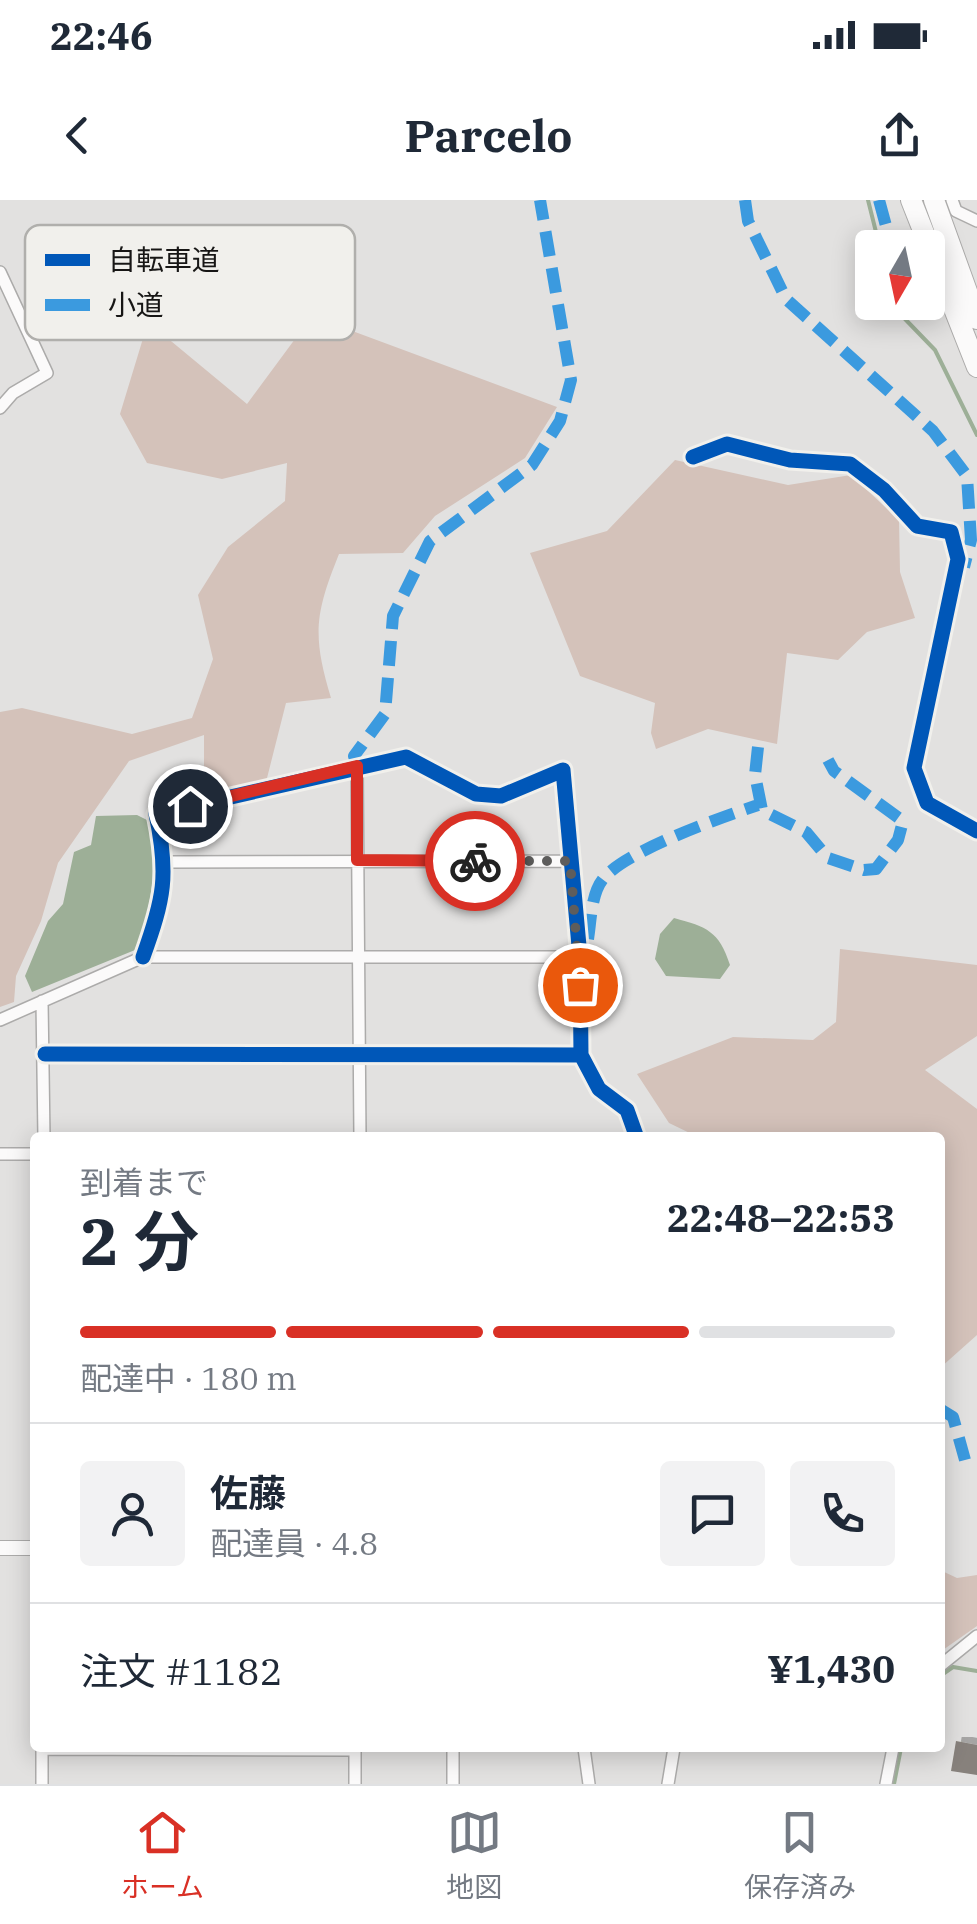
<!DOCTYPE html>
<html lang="ja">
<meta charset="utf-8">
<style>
body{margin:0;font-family:"IBM Plex Serif","Noto Sans JP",serif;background:#f2f2f3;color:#1f2937;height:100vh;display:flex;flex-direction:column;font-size:38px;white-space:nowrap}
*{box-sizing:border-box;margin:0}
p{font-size:32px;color:#747a83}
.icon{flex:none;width:55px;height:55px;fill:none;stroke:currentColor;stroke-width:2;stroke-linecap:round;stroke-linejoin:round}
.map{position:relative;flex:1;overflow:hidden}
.details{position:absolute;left:30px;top:932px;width:915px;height:620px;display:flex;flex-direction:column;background:#fff;border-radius:10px;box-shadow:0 5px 25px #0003}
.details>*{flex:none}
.needle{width:65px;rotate:189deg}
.buttons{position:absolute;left:855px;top:30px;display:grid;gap:20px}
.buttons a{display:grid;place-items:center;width:90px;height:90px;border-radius:10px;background:#fff;box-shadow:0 5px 25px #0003;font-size:50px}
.pin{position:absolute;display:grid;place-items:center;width:85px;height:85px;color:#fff;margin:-42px;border:5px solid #fff;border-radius:50%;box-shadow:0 2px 10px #0007}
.courier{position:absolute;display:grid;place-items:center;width:100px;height:100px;margin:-50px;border:8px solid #d93025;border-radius:50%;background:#fff;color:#222;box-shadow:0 2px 12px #0007}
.summary em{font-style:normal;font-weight:700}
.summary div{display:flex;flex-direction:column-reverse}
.summary{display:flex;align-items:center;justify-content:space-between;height:170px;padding:0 50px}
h1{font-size:65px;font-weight:700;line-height:75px}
.bar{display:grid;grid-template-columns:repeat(4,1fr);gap:15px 10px;align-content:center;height:120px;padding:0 50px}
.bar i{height:12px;border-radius:8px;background:#e0e1e3}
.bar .current{background:#d93025}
.bar p{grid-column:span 4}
.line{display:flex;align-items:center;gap:25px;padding:0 50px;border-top:2px solid #e0e1e3}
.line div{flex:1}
.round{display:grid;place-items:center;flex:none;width:105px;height:105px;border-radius:10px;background:#f2f2f3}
.status{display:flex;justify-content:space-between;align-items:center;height:70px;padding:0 50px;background:#fff;direction:ltr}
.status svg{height:28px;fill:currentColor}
header{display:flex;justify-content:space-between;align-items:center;height:130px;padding:0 50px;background:#fff;font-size:45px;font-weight:700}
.tab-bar{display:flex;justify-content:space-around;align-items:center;height:140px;border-top:2px solid #e0e1e3;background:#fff;font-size:28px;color:#747a83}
.tab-bar a{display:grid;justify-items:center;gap:5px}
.tab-bar .current{color:#d93025}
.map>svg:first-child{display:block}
</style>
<div class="status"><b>22:46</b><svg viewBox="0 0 49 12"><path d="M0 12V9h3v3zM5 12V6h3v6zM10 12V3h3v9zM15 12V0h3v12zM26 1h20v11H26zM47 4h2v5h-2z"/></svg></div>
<header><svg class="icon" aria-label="back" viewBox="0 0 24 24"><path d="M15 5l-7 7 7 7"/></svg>Parcelo<svg class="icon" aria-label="share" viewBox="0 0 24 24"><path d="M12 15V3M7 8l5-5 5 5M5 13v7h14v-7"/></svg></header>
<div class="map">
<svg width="977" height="1584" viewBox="0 0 977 1584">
<defs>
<filter id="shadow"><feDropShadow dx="6" dy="-6" stdDeviation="0" flood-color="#0004"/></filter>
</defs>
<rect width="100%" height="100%" fill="#e2e1e0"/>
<path fill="#d4c2ba" d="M 312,116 L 557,207 L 525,258 L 435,316 L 403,353 L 339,354 C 315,414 312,435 331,498 L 286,503 L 266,582 L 204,596 L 204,535 L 129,561 L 58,663 L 41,721 L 16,776 L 14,802 L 0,807 L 0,512 L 22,508 L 132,534 L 192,518 L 213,459 L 198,395 L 228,347 L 285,301 L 287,263 L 222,279 L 147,263 L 120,214 L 148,122 L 247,204 Z
M 675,260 L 788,285 L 851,275 L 899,320 L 900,372 L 915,418 L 867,432 L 838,460 L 787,453 L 777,544 L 708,529 L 656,549 L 651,533 L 655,503 L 580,476 L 530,353 L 607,331 Z
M 840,749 L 977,765 L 977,836 L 925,870 L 977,909 L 977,1135 L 940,1168 L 940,938 L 698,937 L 669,923 L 637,874 L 733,837 L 813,840 L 836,822 Z
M 940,1370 L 957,1378 L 977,1375 L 977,1426 L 940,1452 Z"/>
<path fill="#9daf97" d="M 137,615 L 149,621 C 157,670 153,705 135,750 L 32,792 L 25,776 L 48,721 L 63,704 L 74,652 L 91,645 L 96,616 Z
M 674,718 C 707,727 719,731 730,765 L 720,779 L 666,776 L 655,759 L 660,734 Z"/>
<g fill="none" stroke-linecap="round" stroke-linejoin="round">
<path stroke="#9daf97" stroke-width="4" d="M 868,0 L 880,48
M 898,102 L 905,119 L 935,150 L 977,235
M 940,1476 L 953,1467 L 977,1471
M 894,1584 L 901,1548"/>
</g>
<path fill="#87817b" filter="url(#shadow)" d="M 956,1541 L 977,1545 L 977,1575 L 951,1571 Z"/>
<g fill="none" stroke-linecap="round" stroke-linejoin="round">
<defs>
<path id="minor" d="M 952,0 L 956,11 L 977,21
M 0,72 L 47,173 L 13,193 L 0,208
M 693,257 L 727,244 L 790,260 L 850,264 L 884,290 L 917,326 L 951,332 L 958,359 L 914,568 L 927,603 L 977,631
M 357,566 L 360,938
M 166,662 L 570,661
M 143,757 C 164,699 169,675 156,614 L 406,557 L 476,594 L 501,596 L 563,570 L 580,757 L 581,855 L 599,889 L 627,910 L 637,938
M 42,801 L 44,938
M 0,820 L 143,757 L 580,757
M 45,854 L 581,855
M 0,954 L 35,954
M 940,1466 L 977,1436
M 42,1548 L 42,1584
M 584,1548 L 589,1584
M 42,1549 L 355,1550
M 355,1584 L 355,1548
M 453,1584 L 453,1548
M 668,1584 L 674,1548
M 886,1584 L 893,1548"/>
<path id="tertiary" d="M 0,1348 L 35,1348"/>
<path id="motorway" d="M 911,0 L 977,167
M 934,0 L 977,119"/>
</defs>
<use href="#minor" stroke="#acabaa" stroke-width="14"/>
<use href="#tertiary" stroke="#acabaa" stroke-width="16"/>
<use href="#motorway" stroke="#acabaa" stroke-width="22"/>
<use href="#minor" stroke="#fbfafa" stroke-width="11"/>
<use href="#tertiary" stroke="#fbfafa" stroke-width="14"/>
<use href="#motorway" stroke="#fbfafa" stroke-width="20"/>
<path stroke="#3b9adf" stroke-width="12" stroke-dasharray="25 12" stroke-linecap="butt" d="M 745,0 L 748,21 L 786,99 L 933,231 L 967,276 L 971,340 L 964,367
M 879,0 L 892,48
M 758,547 L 755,575 L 762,610 L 806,632 L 828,658 L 864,670 L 876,669 L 898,640 L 903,621 L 834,571 L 828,560
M 357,566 L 354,556 L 385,514 L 393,416 L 430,341 L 532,265 L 560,221 L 571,180 L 540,0
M 588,739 C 591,721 591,694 603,679 C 625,651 722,617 758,605
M 940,1209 L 953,1217 L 965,1260"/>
<defs>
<path id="cycleway" d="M 693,257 L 727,244 L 790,260 L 850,264 L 884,290 L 917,326 L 951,332 L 958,359 L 914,568 L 927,603 L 977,631
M 143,757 C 164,699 169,675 156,614 L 406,557 L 476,594 L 501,596 L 563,570 L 580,757 L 581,855 L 599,889 L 627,910 L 637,938
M 45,854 L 581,855"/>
</defs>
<use href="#cycleway" stroke="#f1f0ec" stroke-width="21"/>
<use href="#cycleway" stroke="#0057b8" stroke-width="15"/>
</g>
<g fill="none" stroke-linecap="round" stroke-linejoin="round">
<path stroke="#5e5d5c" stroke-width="10" stroke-dasharray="0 18" d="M 475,661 L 570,661 L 580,785"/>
<path stroke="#d93025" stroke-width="12" d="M 190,606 L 357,566 L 357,660 L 475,661"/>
</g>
<rect x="25" y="25" width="330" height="115" rx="15" fill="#f1f0ec" stroke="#b0afac" stroke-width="2.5"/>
<rect x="45" y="54" width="45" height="12" fill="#0057b8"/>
<rect x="45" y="99" width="45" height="12" fill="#3b9adf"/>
<g font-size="28" fill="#171615">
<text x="108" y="70">自転車道</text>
<text x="108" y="115">小道</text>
</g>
</svg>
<div class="buttons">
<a><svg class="needle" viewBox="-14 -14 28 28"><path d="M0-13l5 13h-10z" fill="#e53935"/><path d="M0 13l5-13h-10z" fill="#747a83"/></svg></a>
</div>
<div class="pin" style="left:580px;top:785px;background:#ea580c"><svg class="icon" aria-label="bag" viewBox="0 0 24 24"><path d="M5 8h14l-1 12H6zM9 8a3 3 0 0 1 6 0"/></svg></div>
<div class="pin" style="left:190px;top:606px;background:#1f2937"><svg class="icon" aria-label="home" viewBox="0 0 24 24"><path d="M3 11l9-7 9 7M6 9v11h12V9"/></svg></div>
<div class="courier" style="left:475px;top:661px"><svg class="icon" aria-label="bike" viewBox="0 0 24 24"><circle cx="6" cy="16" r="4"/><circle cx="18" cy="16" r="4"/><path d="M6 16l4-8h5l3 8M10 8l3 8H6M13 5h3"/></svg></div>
<section class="details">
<div class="summary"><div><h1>2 分</h1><p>到着まで</p></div><em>22:48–22:53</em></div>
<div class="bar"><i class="current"></i><i class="current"></i><i class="current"></i><i></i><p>配達中 · 180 m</p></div>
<div class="line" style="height:180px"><a class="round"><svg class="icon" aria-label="person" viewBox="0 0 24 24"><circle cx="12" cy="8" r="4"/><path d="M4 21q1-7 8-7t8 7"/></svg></a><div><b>佐藤</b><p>配達員 · 4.8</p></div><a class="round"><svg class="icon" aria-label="chat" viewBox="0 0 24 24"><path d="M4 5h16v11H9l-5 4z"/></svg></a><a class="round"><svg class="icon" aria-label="phone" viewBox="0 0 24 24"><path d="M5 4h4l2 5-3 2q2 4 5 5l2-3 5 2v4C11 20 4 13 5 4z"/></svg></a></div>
<div class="line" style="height:130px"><div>注文 #1182</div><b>¥1,430</b></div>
</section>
</div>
<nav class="tab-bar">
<a class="current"><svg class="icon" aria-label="home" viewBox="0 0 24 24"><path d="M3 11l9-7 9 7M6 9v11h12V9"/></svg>ホーム</a>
<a><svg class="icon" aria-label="map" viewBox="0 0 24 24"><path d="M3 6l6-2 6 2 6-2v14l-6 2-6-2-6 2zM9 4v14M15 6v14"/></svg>地図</a>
<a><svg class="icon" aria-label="saved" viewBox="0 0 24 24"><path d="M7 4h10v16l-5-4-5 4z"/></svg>保存済み</a>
</nav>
